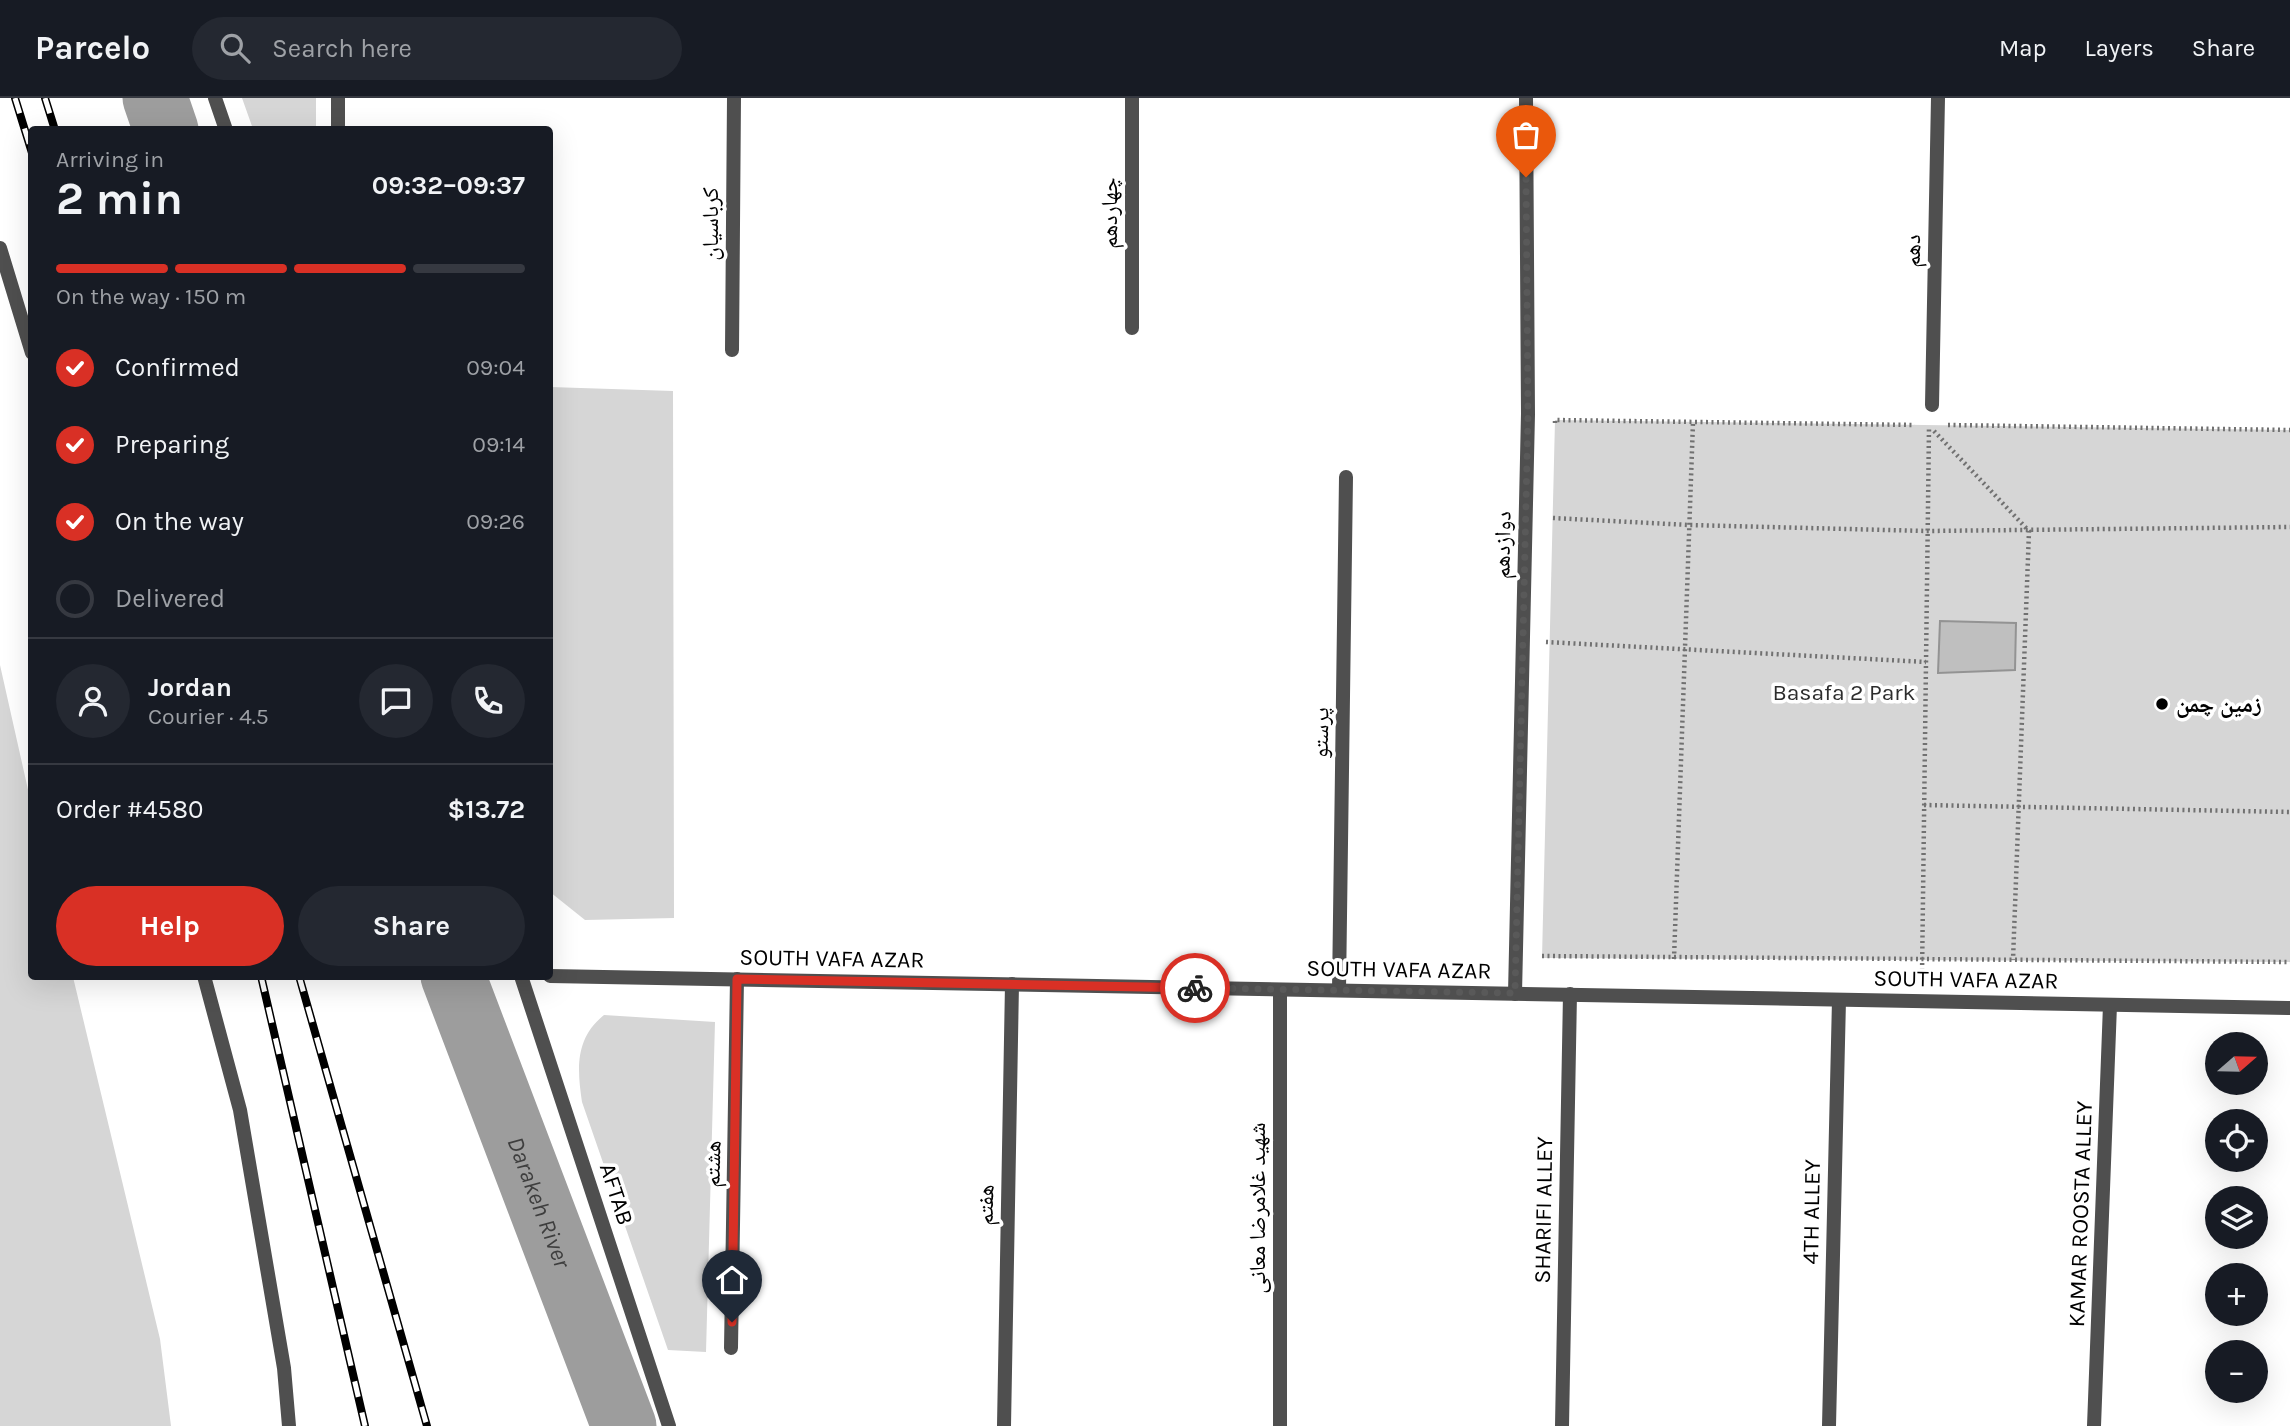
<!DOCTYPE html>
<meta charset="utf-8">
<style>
body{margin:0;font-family:Karla,"Noto Naskh Arabic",sans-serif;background:#242831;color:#f1f3f6;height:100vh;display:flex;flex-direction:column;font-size:26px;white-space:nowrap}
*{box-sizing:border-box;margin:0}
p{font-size:23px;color:#9ea1a6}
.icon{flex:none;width:38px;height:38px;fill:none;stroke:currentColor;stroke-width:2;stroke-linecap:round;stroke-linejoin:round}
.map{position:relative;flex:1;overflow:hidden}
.drawer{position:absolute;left:28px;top:28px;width:525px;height:854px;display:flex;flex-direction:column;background:#171b24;border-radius:7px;box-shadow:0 7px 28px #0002}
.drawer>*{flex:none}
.needle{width:46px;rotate:70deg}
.buttons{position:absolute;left:2205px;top:934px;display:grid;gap:14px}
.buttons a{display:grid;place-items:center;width:63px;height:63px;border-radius:50%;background:#171b24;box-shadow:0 7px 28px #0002;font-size:35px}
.pin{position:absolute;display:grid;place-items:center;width:60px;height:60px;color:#fff;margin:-72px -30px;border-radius:50% 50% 50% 0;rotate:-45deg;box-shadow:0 0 7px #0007}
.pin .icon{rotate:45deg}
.courier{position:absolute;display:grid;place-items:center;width:70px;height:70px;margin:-35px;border:5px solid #d93025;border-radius:50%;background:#fff;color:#222;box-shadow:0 2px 9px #0007}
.headline em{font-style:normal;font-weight:700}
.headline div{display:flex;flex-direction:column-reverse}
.headline{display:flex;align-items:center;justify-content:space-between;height:119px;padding:0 28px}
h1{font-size:46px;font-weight:700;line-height:52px}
.bar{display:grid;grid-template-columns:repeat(4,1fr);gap:10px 7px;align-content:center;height:84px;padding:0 28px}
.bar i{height:9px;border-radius:5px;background:#363941}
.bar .current{background:#d93025}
.bar p{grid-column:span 4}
.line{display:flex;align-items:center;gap:18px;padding:0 28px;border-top:2px solid #363941}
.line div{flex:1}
.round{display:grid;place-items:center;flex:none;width:74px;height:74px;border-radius:37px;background:#242831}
ol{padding:0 28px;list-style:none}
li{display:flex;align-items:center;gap:21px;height:77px}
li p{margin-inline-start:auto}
li .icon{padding:7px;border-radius:50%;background:#d93025;color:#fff;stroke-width:4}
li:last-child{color:#9ea1a6}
li i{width:38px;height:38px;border:4px solid #363941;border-radius:50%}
.button{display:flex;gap:14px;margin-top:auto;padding:14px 28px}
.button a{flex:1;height:80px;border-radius:42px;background:#d93025;color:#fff;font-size:28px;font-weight:700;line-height:80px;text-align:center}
.button a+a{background:#242831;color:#f1f3f6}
header{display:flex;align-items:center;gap:42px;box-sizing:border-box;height:98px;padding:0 35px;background:#171b24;border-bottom:2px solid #363941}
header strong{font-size:33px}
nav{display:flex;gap:38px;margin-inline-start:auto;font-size:24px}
.search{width:490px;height:63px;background:#242831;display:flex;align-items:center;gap:18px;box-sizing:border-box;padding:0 24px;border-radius:38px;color:#9ea1a6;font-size:26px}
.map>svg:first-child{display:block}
</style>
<header>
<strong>Parcelo</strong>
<div class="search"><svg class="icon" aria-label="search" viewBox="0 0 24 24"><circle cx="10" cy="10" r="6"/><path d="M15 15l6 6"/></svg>Search here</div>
<nav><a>Map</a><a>Layers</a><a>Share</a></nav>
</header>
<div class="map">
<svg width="2290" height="1328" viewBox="0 0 2290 1328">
<rect width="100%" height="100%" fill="#fff"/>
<path fill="#d6d6d6" d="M 242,0 L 316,0 L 316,31 L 253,31 Z
M 550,289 L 673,293 L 674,820 L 585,822 L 550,794 Z
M 1555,322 L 2290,332 L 2290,864 L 1542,860 Z
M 0,567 L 31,705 L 32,878 L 73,879 L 160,1241 L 171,1328 L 0,1328 Z
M 604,917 L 715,924 L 706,1254 L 668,1252 L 582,1004 C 577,971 575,940 604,917 Z"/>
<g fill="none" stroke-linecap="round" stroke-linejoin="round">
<g stroke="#9d9d9d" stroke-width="65">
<path d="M 155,0 L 166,32"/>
<path id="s1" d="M 453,878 L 624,1328"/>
</g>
</g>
<path fill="#bfbfbf" stroke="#939393" stroke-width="2" d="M 1940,523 L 2016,525 L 2015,572 L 1938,575 Z"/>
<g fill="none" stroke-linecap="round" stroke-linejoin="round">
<path stroke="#717171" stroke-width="4.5" stroke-dasharray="2 3.5" stroke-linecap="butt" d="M 1555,325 L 1555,322 L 1915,327
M 1948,327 L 2290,332
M 1934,333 L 2029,433 L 2013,862
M 1553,420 L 1689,427 L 1927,433 L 2290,429
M 1546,544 L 1926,564
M 1924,707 L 2290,714
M 1542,858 L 2290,864
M 1674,861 L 1693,324
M 1922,878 L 1929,330"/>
<path stroke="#4f4f4f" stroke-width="14" d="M 0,150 L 32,255
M 204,878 L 240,1012 L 284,1270 L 289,1328"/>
<path stroke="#4f4f4f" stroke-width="14" d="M 338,32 L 338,0
M 1132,230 L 1132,0
M 732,252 L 734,0
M 1932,307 L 1938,0
M 1280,892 L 1280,1328
M 1339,892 L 1346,379
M 1515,896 L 1528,316 L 1526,0
M 731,1250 L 737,881
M 1004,1328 L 1012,886
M 1562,1328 L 1570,896
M 1829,1328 L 1839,902
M 2094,1328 L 2110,907"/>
<path stroke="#4f4f4f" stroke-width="14" d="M 215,0 L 226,32
M 521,878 L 669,1328
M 550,878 L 2290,910"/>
<defs>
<path id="rail" d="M 15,0 L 32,55
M 45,0 L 55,32
M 261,878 L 365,1328
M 299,878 L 427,1328"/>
</defs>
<use href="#rail" stroke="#000" stroke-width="8"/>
<use href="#rail" stroke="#fff" stroke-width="5" stroke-dasharray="16" stroke-linecap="butt"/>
</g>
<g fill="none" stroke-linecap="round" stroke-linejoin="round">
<path stroke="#595959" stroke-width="7" stroke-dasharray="0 12.6" d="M 1195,890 L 1515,895 L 1528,316 L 1526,79"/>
<path stroke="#d93025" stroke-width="9" d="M 732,1224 L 737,881 L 1195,890"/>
</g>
<circle fill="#000" stroke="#fff" stroke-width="2.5" cx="2162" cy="606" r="7"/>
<g text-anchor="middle" stroke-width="7" stroke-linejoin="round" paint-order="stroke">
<g font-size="23" fill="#000" stroke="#fff">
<text transform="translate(1109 115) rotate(-90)" y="8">چهاردهم</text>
<text transform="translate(710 126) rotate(-90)" y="8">کرباسیان</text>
<text transform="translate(1912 153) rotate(-89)" y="8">دهم</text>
<text transform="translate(1502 447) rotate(-89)" y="8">دوازدهم</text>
<text transform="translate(1320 635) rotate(-89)" y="8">پرستو</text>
<text transform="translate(832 860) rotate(1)" y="8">SOUTH VAFA AZAR</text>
<text transform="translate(1399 871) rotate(1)" y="8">SOUTH VAFA AZAR</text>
<text transform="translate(1966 881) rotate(1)" y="8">SOUTH VAFA AZAR</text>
<text transform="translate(712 1066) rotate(-89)" y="8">هشتم</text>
<text transform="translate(617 1096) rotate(72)" y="8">AFTAB</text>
<text transform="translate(985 1107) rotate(-89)" y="8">هفتم</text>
<text transform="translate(1257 1110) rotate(-90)" y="8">شهید غلامرضا معانی</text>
<text transform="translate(1543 1112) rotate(-89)" y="8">SHARIFI ALLEY</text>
<text transform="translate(1811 1114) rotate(-89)" y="8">4TH ALLEY</text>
<text transform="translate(2080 1116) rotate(-88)" y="8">KAMAR ROOSTA ALLEY</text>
</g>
<g font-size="23" fill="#2d2d2d" stroke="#fff">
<text x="1844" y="602">Basafa 2 Park</text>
</g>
<g font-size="23" font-weight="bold" fill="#000" stroke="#fff" text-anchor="start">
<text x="2176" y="614">زمین چمن</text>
</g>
<g font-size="24" font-style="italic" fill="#3e3e3e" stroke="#fff">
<text dy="8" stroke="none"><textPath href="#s1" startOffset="242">Darakeh River</textPath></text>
</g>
</g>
</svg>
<div class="buttons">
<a><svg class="needle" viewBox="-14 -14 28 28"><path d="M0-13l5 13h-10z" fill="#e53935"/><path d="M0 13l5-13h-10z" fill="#9ea1a6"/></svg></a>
<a><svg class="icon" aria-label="locate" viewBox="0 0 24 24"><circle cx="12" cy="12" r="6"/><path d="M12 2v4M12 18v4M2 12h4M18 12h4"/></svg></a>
<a><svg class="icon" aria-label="layers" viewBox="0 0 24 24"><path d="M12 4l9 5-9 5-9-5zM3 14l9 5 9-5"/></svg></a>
<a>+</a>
<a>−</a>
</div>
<div class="pin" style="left:1526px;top:79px;background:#ea580c"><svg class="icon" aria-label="bag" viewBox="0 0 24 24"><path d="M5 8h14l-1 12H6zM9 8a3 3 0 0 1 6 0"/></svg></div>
<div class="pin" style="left:732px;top:1224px;background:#1f2937"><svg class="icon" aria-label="home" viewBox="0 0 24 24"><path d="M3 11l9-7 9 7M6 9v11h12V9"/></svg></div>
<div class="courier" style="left:1195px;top:890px"><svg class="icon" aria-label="bike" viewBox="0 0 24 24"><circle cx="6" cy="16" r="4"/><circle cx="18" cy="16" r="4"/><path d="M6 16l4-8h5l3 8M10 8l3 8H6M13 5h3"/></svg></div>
<section class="drawer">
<div class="headline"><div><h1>2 min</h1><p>Arriving in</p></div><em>09:32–09:37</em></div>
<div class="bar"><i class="current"></i><i class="current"></i><i class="current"></i><i></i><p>On the way · 150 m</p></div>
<ol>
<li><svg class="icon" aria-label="check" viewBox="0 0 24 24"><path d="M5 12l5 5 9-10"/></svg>Confirmed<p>09:04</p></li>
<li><svg class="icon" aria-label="check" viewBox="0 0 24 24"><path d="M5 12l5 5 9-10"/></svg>Preparing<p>09:14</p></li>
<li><svg class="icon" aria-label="check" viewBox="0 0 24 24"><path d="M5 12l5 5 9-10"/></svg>On the way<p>09:26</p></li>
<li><i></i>Delivered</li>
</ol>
<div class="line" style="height:126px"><a class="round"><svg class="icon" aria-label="person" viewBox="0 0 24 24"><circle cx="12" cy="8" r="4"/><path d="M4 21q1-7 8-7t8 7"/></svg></a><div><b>Jordan</b><p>Courier · 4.5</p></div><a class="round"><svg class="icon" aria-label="chat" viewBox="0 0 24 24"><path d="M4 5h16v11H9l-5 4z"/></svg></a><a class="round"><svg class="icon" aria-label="phone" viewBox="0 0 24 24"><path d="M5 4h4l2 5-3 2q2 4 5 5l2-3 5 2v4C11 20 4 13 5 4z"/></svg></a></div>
<div class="line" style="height:91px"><div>Order #4580</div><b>$13.72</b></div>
<div class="button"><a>Help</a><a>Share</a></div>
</section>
</div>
